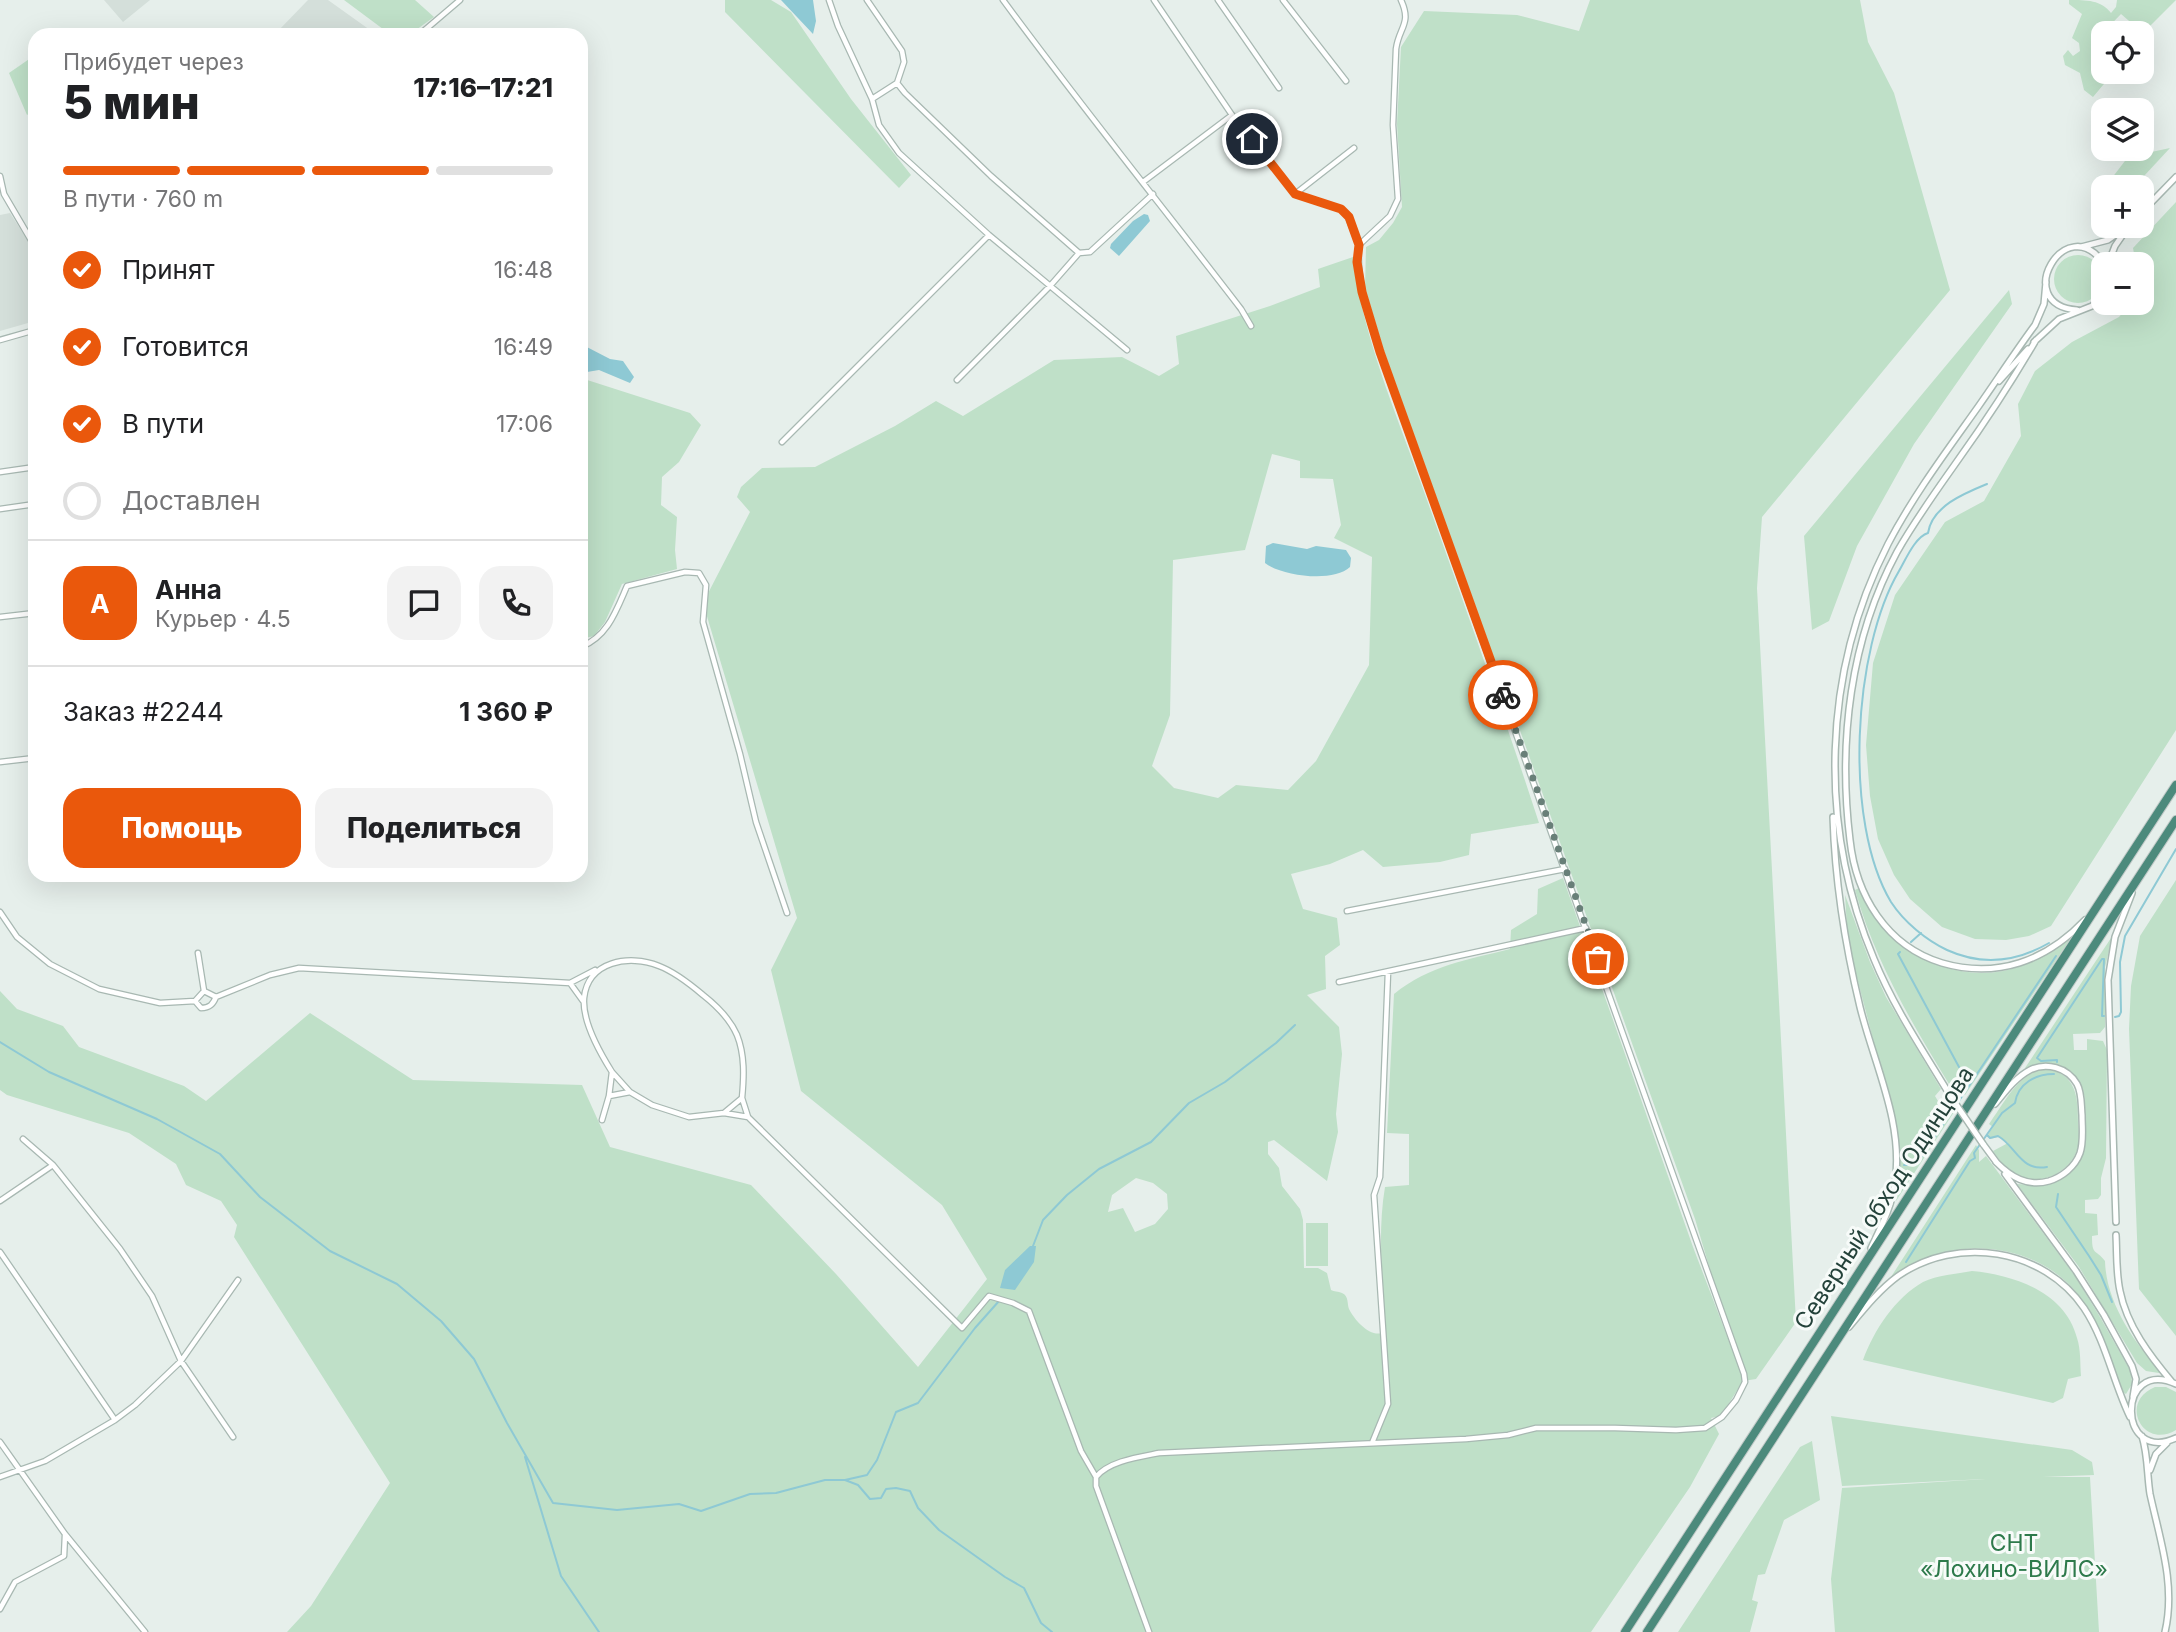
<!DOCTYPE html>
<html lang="ru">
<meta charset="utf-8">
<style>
body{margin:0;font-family:Inter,sans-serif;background:#f2f2f2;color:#202124;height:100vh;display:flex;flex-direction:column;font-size:26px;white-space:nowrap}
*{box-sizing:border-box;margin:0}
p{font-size:23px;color:#757577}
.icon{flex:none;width:38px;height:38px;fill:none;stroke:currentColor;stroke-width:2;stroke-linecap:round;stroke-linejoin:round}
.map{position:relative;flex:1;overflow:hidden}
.drawer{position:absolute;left:28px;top:28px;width:560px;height:854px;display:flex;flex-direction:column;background:#fff;border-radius:21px;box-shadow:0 7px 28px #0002}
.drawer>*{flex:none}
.controls{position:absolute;left:2091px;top:21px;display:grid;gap:14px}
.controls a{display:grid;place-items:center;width:63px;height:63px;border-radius:14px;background:#fff;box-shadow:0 7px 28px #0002;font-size:35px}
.pin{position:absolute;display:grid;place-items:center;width:60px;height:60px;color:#fff;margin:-30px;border:4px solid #fff;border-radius:50%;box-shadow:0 2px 7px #0007}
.courier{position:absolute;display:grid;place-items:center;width:70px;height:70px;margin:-35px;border:5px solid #ea580c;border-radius:50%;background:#fff;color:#222;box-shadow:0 2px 9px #0007}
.headline em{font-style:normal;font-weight:800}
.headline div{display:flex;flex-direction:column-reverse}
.headline{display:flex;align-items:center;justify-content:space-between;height:119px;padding:0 35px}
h1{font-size:46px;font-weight:800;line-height:52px}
.bar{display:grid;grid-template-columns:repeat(4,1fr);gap:10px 7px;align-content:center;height:84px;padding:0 35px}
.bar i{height:9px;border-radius:5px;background:#e0e0e0}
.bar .selected{background:#ea580c}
.bar p{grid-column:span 4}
.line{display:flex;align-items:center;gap:18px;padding:0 35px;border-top:2px solid #e0e0e0}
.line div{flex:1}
.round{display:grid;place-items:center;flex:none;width:74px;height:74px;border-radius:21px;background:#f2f2f2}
ol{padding:0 35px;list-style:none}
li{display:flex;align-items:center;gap:21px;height:77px}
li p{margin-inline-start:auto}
li .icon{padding:7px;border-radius:50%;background:#ea580c;color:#fff;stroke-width:4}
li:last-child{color:#757577}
li i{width:38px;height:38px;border:4px solid #e0e0e0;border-radius:50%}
.cta{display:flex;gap:14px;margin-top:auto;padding:14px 35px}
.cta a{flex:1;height:80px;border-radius:21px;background:#ea580c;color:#fff;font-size:28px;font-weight:800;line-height:80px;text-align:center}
.cta a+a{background:#f2f2f2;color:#202124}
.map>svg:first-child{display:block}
</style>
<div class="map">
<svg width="2176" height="1632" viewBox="0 0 2176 1632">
<rect width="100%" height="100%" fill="#e6efeb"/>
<path fill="#d4dfda" d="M 104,0 L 150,0 L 123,22 Z
M 308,0 L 328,0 L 377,35 L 281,35 L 277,32 Z
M 10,213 L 35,252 L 35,321 L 0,331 L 0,215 Z"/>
<path fill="#bfe0c8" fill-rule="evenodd" d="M 344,0 L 415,0 L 434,17 L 409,35 L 391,35 Z
M 725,0 L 771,0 L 791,12 L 851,99 L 911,175 L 899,188 L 725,12 Z
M 1590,0 L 1860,0 L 1868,42 L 1894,93 L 1950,290 L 1762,517 L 1757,588 L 1796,1322 L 1756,1379 L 1743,1381 L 1721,1416 L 1711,1418 L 1719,1434 L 1690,1487 L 1591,1632 L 287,1632 L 311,1606 L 390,1483 L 234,1237 L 237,1225 L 221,1201 L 186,1185 L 176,1164 L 129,1133 L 7,1095 L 0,1090 L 0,991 L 17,1009 L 63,1026 L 79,1047 L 184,1086 L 206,1101 L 310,1013 L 413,1080 L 582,1085 L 610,1147 L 751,1185 L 836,1274 L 918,1367 L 987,1279 L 942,1205 L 801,1091 L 771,970 L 797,918 L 703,603 L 750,512 L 737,497 L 741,487 L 762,468 L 815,467 L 895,426 L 936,401 L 963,416 L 1054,360 L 1122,357 L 1159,376 L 1179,364 L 1176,336 L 1270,306 L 1320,287 L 1318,269 L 1353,257 C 1363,337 1395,410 1422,486 C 1462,598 1502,709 1539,823 L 1471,834 L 1469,855 L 1440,862 L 1383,867 L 1363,850 L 1330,864 L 1291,874 L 1303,909 L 1337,918 L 1340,945 L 1325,956 L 1326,989 L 1307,995 L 1339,1027 L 1342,1054 L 1336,1114 L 1338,1132 L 1327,1181 L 1274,1140 L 1268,1142 L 1268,1154 L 1279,1168 L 1282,1186 L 1300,1209 L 1303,1220 L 1304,1268 L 1318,1268 L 1327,1273 L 1331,1290 C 1334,1292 1338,1291 1342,1293 C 1349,1296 1347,1304 1349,1309 C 1355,1321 1371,1339 1385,1332 C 1383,1284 1377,1234 1385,1187 L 1409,1185 L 1409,1134 L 1387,1133 L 1394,994 C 1430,965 1467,960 1510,949 L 1511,930 L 1537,914 L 1538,889 L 1563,878 L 1693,1247 L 1740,1370 L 1695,1219 L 1384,351 L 1365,288 L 1366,247 L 1379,240 L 1393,223 L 1402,207 L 1397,124 L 1401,47 L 1424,11 L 1517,15 L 1579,31 ZM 1272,454 L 1300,461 L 1300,478 L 1333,479 L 1341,525 L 1334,538 L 1372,557 L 1369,665 L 1316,761 L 1288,790 L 1236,785 L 1218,798 L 1174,788 L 1152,766 L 1170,715 L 1173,560 L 1245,550 ZM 1136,1178 L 1153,1183 L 1167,1194 L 1168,1209 L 1155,1224 L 1135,1232 L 1123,1208 L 1108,1212 L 1112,1195 Z
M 2069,0 C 2087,0 2101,0 2111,13 L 2116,7 L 2117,0 L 2176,0 L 2143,33 L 2121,14 L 2094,42 L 2103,52 L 2104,72 L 2114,72 L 2093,97 L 2084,90 L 2080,73 L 2065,65 L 2063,56 L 2068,50 L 2073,56 L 2080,51 L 2079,43 L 2072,38 L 2082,14 L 2069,4 Z
M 35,55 L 35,109 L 27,115 L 9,73 Z
M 2170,148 L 2144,176 L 2127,187 L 2105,187 L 2128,157 Z
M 2176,202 L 2176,730 L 2051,926 L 2029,936 L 2006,940 L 1975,939 L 1942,927 L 1910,899 L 1894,875 L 1878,839 L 1870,796 L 1866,745 L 1873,663 L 1895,595 L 1945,522 L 1984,501 L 2021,436 L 2018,404 L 2035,371 L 2072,342 L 2119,317 L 2131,303 L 2142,303 L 2142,264 L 2136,264 L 2133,248 Z
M2054 279a24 24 0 1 1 48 0a24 24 0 1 1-48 0Z
M 2009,290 L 2012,304 L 1914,444 L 1857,546 L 1829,621 L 1812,630 L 1804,536 Z
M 581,378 L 690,413 L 701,425 L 679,462 L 662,477 L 661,505 L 677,517 L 675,550 L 677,569 L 622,584 L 605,622 L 594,636 L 581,639 Z
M 2176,880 L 2176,1336 L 2139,1289 L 2129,1029 L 2131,986 L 2140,936 Z
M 1859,888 C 1881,944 1943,982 2003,971 C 2029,966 2051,954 2071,938 L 1965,1095 L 1960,1092 L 1963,1085 L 1963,1076 L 1949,1084 C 1911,1022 1875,961 1855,890 Z
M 1845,895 L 1870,962 L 1886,997 L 1941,1089 L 1935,1096 L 1938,1101 L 1947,1101 L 1954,1112 L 1896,1201 L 1900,1167 L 1898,1135 L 1855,970 L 1847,928 Z
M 2113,935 L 2105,967 L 2105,1027 L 2100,1033 L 2073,1034 L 2074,1050 L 2087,1050 L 2087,1039 L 2103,1041 L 2107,1050 L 2106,1158 L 2101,1178 L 2101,1195 L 2098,1199 L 2085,1200 L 2085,1213 L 2097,1214 L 2098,1235 L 2092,1236 C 2092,1256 2095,1248 2105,1261 C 2106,1301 2133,1342 2160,1370 L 2159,1373 L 2146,1371 L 2137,1363 L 2079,1267 L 2017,1184 C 2028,1184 2040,1188 2053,1183 C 2081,1172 2086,1150 2085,1122 C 2085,1112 2086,1100 2083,1090 C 2074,1067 2048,1056 2026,1069 L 2025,1068 Z
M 2047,1069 C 2077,1074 2078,1098 2078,1123 C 2079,1131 2080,1141 2077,1150 C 2068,1176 2033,1189 2010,1172 C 2003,1166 1998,1158 1993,1151 L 2008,1143 L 1998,1137 L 1990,1139 L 1987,1136 L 1993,1127 L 1989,1124 C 2005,1102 2019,1071 2047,1069 Z
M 1976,1145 L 1979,1150 L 1979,1162 L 1986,1156 L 2075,1276 L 2100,1317 L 2131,1372 L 2132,1384 L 2126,1394 L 2121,1391 C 2110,1360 2101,1325 2081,1298 C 2036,1238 1945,1233 1889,1280 Z
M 1306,1223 L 1328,1223 L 1328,1266 L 1306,1266 Z
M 1972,1271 C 2014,1275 2065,1292 2077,1338 C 2081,1350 2080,1364 2081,1376 L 2068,1379 L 2063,1398 L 2053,1403 L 1863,1360 C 1874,1330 1895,1298 1923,1282 C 1937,1275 1957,1274 1972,1271 Z
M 2155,1387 L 2166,1387 L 2176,1392 L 2176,1430 C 2143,1450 2118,1402 2155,1387 Z
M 1831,1416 L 2072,1450 L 2092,1462 L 2094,1475 L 2043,1477 L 2090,1477 L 2099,1632 L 1835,1632 L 1831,1579 L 1842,1488 L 1985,1479 L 1842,1486 Z
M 1812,1441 L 1820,1500 L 1784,1520 L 1765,1574 L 1758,1575 L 1752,1600 L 1758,1602 L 1750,1632 L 1678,1632 L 1800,1447 Z"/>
<path fill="#8ec9d4" d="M 781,0 L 813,0 L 816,21 L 813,34 Z
M 1144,214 L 1148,215 L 1150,221 L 1119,256 L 1110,248 L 1111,244 L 1133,221 Z
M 581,344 L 610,359 L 623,361 L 634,377 L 630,383 L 599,370 L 581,373 Z
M 1273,543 L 1307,549 L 1316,546 L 1346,550 L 1351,558 L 1350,567 C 1333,583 1282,576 1265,563 L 1266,546 Z
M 1030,1246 L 1036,1246 L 1034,1262 L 1015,1290 L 1000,1288 L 1005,1270 Z"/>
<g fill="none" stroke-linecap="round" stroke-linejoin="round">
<path stroke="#8ec9d4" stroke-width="2" d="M 1987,484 C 1965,493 1932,506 1928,533 C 1915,537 1906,559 1899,571 C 1853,649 1843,822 1891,902 C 1904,922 1926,940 1947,950 C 1982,966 2016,962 2049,943
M 1911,942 L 1921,933
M 1900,952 L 1898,954 L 1959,1067
M 2115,1017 L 2119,1016 L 2121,1012 L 2120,962 L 2125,936 L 2176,849
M 0,1042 L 49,1072 L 157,1119 L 220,1154 L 260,1197 L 330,1251 L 397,1284 L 441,1321 L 474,1359 L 507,1423 L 553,1503 L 617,1510 L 679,1504 L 701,1511 L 750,1494 L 776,1493 L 825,1480 L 845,1480 L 858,1485 L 870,1499 L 881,1498 L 886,1489 L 896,1488 L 910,1491 L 918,1508 L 939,1530 L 1005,1577 L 1024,1588 L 1041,1623 L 1052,1632
M 2057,1062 L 2057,1060 L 2041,1061 L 2037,1058 L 2102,959 L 2104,959 L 2102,1016 L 2104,1016
M 1987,1135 L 1990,1138 L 1998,1136 C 2016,1146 2021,1172 2047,1167
M 1904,1165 L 1916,1165 L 2056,956
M 2058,1194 L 2056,1207 L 2089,1256 L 2101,1275 L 2112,1302
M 1033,1246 L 1043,1220 L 1067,1195 L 1099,1169 L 1151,1142 L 1189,1103 L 1225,1082 L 1276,1043 L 1295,1025
M 1906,1262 L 1970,1161 L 1975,1158 L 1974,1153 L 2002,1113 L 2015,1103 C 2018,1083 2036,1074 2054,1074
M 525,1457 L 561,1576 L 599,1632
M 845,1480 L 867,1475 L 877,1460 L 896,1412 L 918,1403 L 975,1328 L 999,1301"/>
<defs>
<path id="minor" d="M 829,0 L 838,26 L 872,99 L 879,125 L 899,153 L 989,235 L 1127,350
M 867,0 L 902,51 L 904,62 L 897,83 L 905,93 L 991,176 L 1079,253
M 1003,0 C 1080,105 1162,206 1241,309 L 1251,326
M 1154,0 L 1232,115 L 1295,194 L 1341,209 L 1348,217 L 1359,245
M 1218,0 L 1279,88
M 1283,0 L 1346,81
M 419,35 L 460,0
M 872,99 L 897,83
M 0,176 L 4,194 L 35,247
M 1143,182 L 1232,115
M 1295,194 L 1354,148
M 0,340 L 35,330
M 957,380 L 1050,286 L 1079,253 L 1090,252 L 1153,194
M 782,442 L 989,235
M 0,472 L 35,467
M 0,509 L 35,504
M 0,617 L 35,613
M 581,647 C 608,636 616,611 627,586 L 685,572 L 699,573 L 706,585 L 703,622 L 740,754 L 756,822 L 787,913
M 0,762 L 35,758
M 1347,911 L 1565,869
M 0,912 L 17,937 L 50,964 L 99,989 L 160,1003 L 195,1001 L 201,1008 C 210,1008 213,1004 216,997 L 204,991 L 195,1001
M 198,953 L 204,991
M 1339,982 L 1586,928
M 570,983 L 583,1001
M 216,997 L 270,975 L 299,968 L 570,983 L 595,970
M 609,1096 L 630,1092
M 742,1098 L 748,1117 L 962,1328 L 989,1296 L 1013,1303 L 1029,1311 L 1081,1451 L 1096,1477 L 1096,1486 L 1149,1632
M 724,1113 L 748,1117
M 602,1120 L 609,1096 L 612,1072 C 600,1053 582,1022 584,998 C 588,961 629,954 659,966 C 675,972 690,984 703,995 C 717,1006 730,1019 737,1035 C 745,1055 744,1077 742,1098 L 724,1113 L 689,1117 L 652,1105 L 630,1092 L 612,1072
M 23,1139 L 53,1165 L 120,1249 L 152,1296 L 181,1361 L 233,1437
M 0,1201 L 53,1165
M 0,1252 L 115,1420
M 0,1442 L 65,1534 L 145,1632
M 1372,1443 L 1388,1404 L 1374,1195 L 1380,1177 L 1388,972
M 0,1477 L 45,1461 L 115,1420 L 135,1405 L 181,1361 L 238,1280
M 1096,1477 C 1109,1461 1139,1457 1159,1453 L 1466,1439 L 1508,1435 L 1536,1428 L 1615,1428 L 1676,1430 L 1705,1428 L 1722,1417 L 1736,1400 L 1745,1382 L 1744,1374 L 1380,352 C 1369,317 1356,282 1359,245 L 1390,216 L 1398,199 L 1393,125 L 1396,49 C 1399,27 1412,24 1401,0
M 0,1609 L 15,1582 L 64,1556 L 65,1535"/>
<path id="tertiary" d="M 2142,212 L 2176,177
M 2081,247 L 2108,240 L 2128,226
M 2108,264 L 2115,246 L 2124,233
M 2077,310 C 2010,305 2066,208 2104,264
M 2036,340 C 2012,381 1986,421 1958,460 C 1937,490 1915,520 1897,552 C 1850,639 1838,742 1850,840 C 1856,895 1886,946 1942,963 C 1997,979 2046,961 2085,920
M 2034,342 L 2059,319 L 2092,306 L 2104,295
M 1999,381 L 2028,349
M 1833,817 C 1835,881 1845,945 1860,1007 C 1874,1064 1904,1123 1895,1183 C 1892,1206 1881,1227 1871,1248
M 1951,1097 C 1924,1052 1894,1008 1874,959 C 1818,826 1822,673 1888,544 C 1913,496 1946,452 1978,407 C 1997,380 2015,352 2035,325 L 2044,304 L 2046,282
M 1995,1104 C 2005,1092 2015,1078 2030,1070 C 2046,1062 2067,1067 2077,1084 C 2082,1093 2081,1105 2082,1115 C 2082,1128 2084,1141 2080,1153 C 2075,1167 2062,1177 2049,1181 C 2027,1187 2011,1177 1996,1162
M 1983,1144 L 1997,1163
M 2005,1174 L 2076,1271 L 2104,1315 L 2132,1366 L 2136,1379 L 2133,1397
M 2116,1222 L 2108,980 L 2115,937 L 2132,893
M 2116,1235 C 2117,1254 2116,1273 2120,1291 C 2127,1326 2150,1356 2172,1382
M 1849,1327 C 1864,1309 1879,1290 1898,1276 C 1957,1235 2043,1248 2084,1308 C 2106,1341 2113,1382 2130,1417
M 2176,1384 C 2116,1357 2117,1465 2176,1438
M 2142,1436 C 2148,1455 2147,1475 2150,1494 C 2160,1540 2176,1585 2165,1632
M 2150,1470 L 2156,1454 L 2167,1443"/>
<path id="trunk" d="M 1625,1632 L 2176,785
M 1647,1632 L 2176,820"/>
</defs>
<use href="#minor" stroke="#a8b8b2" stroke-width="7"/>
<use href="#tertiary" stroke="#a8b8b2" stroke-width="8"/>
<use href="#trunk" stroke="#c2cac8" stroke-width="10"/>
<use href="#minor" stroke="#fff" stroke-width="4.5"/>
<use href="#tertiary" stroke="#fff" stroke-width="5"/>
<use href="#trunk" stroke="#4c8a7c" stroke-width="8"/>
<defs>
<path id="tertiary-bridge" d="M 1951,1097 L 1983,1144"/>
</defs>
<use href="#tertiary-bridge" stroke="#a8b8b2" stroke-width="8" stroke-linecap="butt"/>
<use href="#tertiary-bridge" stroke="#fff" stroke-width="5"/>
</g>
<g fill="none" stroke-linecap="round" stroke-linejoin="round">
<path stroke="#687f78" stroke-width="7" stroke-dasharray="0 12.6" d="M 1503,695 L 1598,959"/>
<path stroke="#ea580c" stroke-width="9" d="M 1252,139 L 1295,194 L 1341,209 L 1349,217 L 1359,245 L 1357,262 L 1362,292 L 1380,352 L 1503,695"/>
</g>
<g text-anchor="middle" stroke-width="6" stroke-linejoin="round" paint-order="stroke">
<g font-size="23" fill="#24423a" stroke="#f7fbf9">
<text transform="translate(1884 1198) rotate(-57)" y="8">Северный обход Одинцова</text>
</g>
<g font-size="23" fill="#2d7a4b" stroke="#f7fbf9">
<text x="2014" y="1551">СНТ<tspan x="2014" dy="26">«Лохино-ВИЛС»</tspan></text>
</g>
</g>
</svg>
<div class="controls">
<a><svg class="icon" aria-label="locate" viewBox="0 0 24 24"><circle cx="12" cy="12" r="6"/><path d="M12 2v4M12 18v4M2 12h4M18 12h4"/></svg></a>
<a><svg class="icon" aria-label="layers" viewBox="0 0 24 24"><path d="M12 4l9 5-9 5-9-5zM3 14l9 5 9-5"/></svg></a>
<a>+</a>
<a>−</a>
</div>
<div class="pin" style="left:1598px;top:959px;background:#ea580c"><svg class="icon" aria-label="bag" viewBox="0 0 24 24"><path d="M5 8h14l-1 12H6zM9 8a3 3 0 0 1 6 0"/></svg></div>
<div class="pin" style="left:1252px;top:139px;background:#1f2937"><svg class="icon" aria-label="home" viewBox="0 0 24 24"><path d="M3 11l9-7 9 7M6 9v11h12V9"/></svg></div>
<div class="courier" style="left:1503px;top:695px"><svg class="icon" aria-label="bike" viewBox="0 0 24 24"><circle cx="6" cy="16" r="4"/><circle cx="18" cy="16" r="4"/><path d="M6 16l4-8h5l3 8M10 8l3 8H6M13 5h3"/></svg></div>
<section class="drawer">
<div class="headline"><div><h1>5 мин</h1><p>Прибудет через</p></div><em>17:16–17:21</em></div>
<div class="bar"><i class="selected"></i><i class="selected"></i><i class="selected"></i><i></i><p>В пути · 760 m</p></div>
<ol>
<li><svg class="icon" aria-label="check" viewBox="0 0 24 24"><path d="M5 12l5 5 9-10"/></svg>Принят<p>16:48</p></li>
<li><svg class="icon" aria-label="check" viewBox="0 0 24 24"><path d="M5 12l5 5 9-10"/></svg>Готовится<p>16:49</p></li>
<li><svg class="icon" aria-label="check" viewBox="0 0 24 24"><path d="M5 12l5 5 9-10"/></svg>В пути<p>17:06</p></li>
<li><i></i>Доставлен</li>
</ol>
<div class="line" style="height:126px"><b class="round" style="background:#ea580c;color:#fff">А</b><div><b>Анна</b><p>Курьер · 4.5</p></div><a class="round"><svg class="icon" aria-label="chat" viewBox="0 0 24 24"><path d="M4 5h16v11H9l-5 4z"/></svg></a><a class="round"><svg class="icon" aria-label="phone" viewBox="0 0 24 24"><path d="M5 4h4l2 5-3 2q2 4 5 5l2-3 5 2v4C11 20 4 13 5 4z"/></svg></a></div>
<div class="line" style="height:91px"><div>Заказ #2244</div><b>1 360 ₽</b></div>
<div class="cta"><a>Помощь</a><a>Поделиться</a></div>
</section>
</div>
